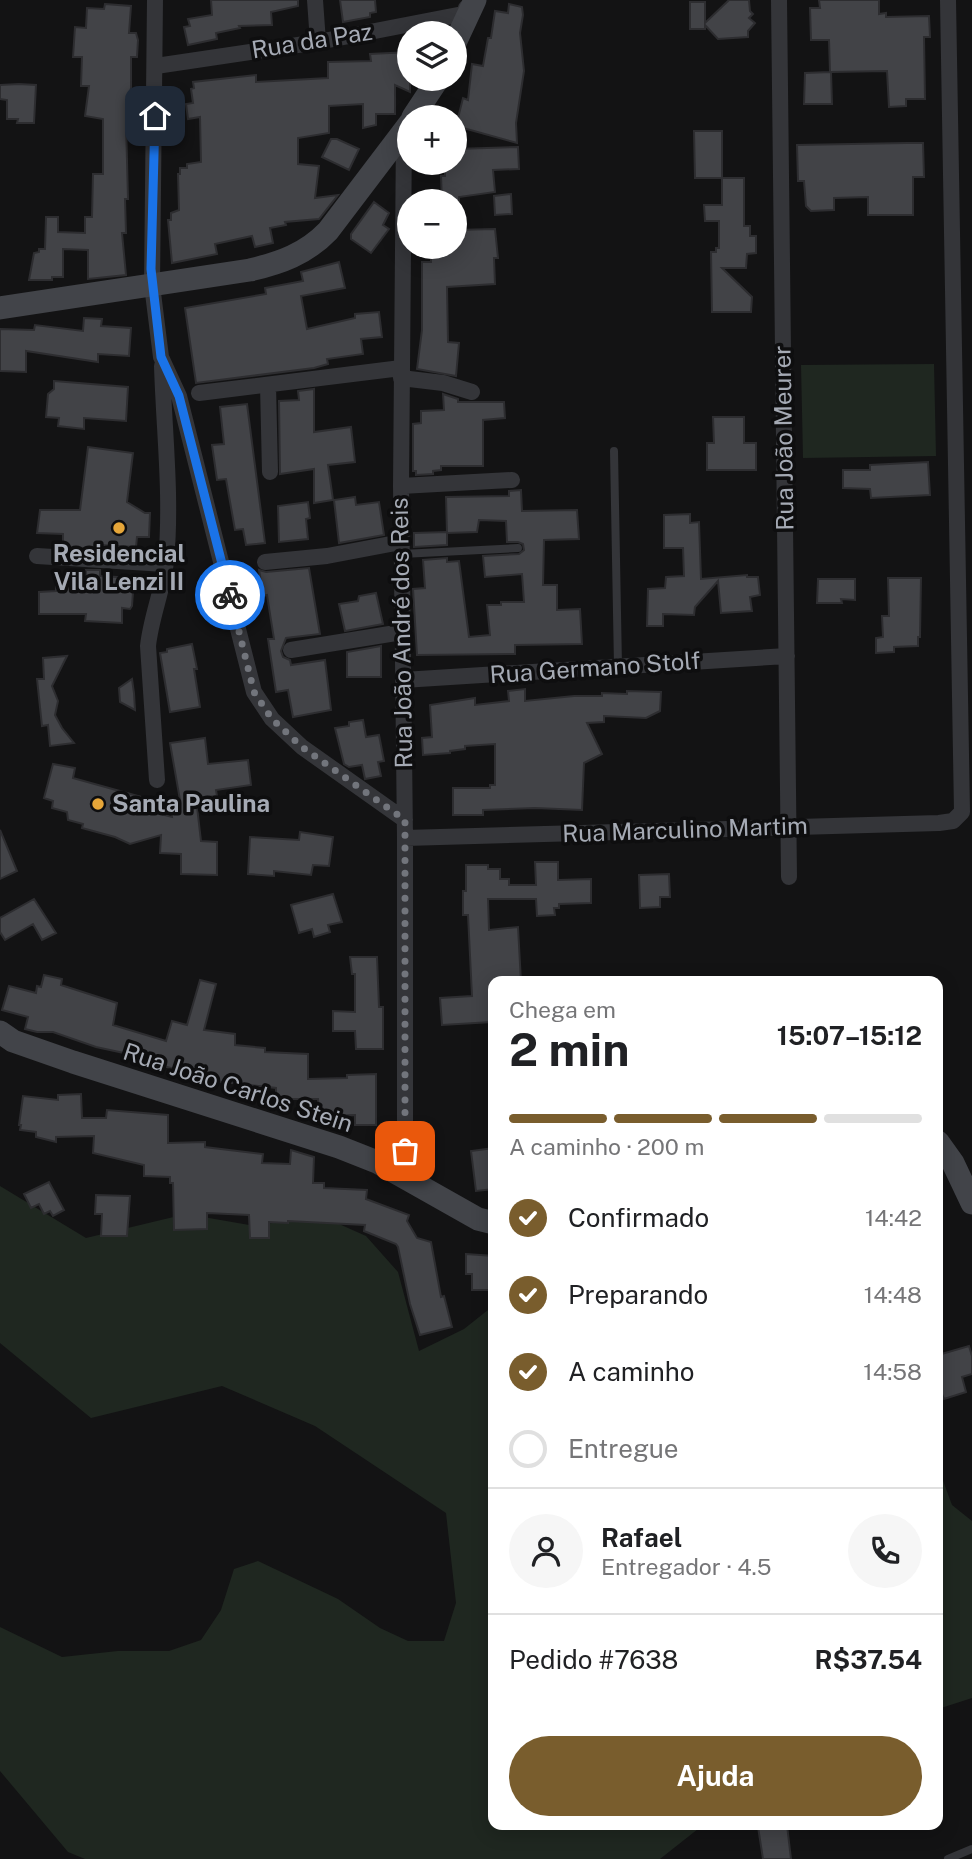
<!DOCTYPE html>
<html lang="pt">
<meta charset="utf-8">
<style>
body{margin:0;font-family:"Public Sans",sans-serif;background:#f6f6f6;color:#202124;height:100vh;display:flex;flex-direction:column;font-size:26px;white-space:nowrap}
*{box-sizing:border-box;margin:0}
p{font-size:23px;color:#757577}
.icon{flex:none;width:38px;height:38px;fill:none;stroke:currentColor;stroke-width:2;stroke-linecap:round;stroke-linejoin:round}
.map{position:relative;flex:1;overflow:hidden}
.details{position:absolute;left:488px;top:976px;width:455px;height:854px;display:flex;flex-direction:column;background:#fff;border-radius:14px;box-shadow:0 4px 18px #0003}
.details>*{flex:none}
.tools{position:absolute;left:397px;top:21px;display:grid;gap:14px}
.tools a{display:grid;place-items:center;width:70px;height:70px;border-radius:50%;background:#fff;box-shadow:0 4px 18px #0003;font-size:35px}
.pin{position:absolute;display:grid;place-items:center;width:60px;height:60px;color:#fff;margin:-30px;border-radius:14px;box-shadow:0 4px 10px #0006}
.courier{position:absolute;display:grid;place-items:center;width:70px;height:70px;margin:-35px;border:5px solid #1a73e8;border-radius:50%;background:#fff;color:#222;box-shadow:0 2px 9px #0007}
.headline em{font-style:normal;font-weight:700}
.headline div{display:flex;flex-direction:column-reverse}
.headline{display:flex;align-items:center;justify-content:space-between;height:119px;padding:0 21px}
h1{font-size:46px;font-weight:700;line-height:52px}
.bar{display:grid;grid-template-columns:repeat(4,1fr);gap:10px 7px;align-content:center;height:84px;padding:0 21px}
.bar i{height:9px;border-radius:5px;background:#e0e0e0}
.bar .selected{background:#795d2d}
.bar p{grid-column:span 4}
.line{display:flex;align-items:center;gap:18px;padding:0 21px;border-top:2px solid #e0e0e0}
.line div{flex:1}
.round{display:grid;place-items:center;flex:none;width:74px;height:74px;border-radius:37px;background:#f6f6f6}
ol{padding:0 21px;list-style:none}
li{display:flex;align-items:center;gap:21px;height:77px}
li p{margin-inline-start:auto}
li .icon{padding:7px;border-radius:50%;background:#795d2d;color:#fff;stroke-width:4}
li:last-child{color:#757577}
li i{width:38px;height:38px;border:4px solid #e0e0e0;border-radius:50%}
.button{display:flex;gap:14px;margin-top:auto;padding:14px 21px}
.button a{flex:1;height:80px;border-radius:42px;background:#795d2d;color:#fff;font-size:28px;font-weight:700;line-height:80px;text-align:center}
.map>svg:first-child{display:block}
</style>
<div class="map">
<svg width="972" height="1859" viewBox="0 0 972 1859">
<rect width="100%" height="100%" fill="#131314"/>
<path fill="#1f2720" d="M 934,364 L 936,456 L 803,458 L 801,365 Z
M 0,1186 L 86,1238 L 186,1214 L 255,1226 L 319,1215 L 366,1236 L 398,1272 L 419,1351 L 464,1329 L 493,1306 L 494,1825 L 703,1825 L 660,1859 L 85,1859 L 68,1852 L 0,1771 L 0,1627 L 62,1657 L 118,1651 L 169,1651 L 201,1640 L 221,1610 L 234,1569 L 258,1561 L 338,1599 L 380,1628 L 408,1641 L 444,1641 L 456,1603 L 446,1513 L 315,1426 L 222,1386 L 91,1418 L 0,1343 Z
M 938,1467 L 952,1505 L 972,1521 L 972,1698 L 938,1709 Z"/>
<path fill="#424347" stroke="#2d2d30" stroke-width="2" d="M 211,0 L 298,0 L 298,6 L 271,12 L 272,25 L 239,26 L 240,28 L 216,33 L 217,39 L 188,45 L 184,27 L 190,26 L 188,19 L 212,15 Z
M 340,0 L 375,0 L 376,12 L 370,13 L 370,17 L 343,22 Z
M 729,0 L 749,0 L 750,11 L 753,14 L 749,18 L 755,23 L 748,31 L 748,37 L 718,39 L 705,25 L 705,29 L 690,29 L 690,2 L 705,2 L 705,23 Z
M 819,0 L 879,0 L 879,14 L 886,13 L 886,17 L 929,16 L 930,37 L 924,37 L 925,99 L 906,99 L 906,106 L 889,107 L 887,71 L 831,72 L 832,104 L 804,104 L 805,73 L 830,72 L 829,40 L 811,40 L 810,8 L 820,8 Z
M 105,4 L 131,6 L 129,33 L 136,33 L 138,40 L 137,57 L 131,57 L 131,88 L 126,122 L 128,199 L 125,199 L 126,233 L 122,233 L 126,275 L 88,279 L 88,250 L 63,249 L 63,277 L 52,277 L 52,280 L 29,280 L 34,253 L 39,252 L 39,249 L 45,249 L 46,217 L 58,217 L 58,232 L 85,233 L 85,217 L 92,217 L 93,174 L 103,174 L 103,119 L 85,116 L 89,86 L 81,86 L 82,57 L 73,57 L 75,27 L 86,28 L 87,8 L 104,9 Z
M 509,4 L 522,7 L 523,15 L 520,33 L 524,71 L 516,123 L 517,143 L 456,126 L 463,98 L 468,100 L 472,64 L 483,66 L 488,38 L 491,38 L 495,11 L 508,13 Z
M 410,52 L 410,92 L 395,85 L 395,114 L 376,114 L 376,125 L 363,128 L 363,104 L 329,106 L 329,133 L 298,138 L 298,164 L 319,166 L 315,198 L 338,195 L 319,219 L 285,222 L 286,225 L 270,228 L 273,243 L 255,247 L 252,236 L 215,244 L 217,254 L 172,263 L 168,220 L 171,220 L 171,213 L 179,210 L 178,174 L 180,174 L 180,168 L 187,168 L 187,164 L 201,162 L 200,117 L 188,119 L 186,104 L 193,103 L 191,89 L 194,88 L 193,82 L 256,75 L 256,82 L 328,78 L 328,62 L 371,61 L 370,54 Z
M 19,84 L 36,85 L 34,123 L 17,123 L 18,119 L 7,119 L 7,100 L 0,99 L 0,85 Z
M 694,131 L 722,131 L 722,178 L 695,178 Z
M 331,139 L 337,139 L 359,149 L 349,170 L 322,157 Z
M 906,143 L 923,143 L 924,177 L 913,177 L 913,215 L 868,215 L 868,197 L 834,198 L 834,210 L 811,211 L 806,206 L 804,181 L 798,181 L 797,145 Z
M 518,147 L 519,169 L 493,170 L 495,192 L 459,197 L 459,201 L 442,201 L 441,176 L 445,176 L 445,163 L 455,163 L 455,149 Z
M 722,178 L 744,178 L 744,226 L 750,226 L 750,236 L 756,236 L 756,253 L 747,254 L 746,268 L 722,268 L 752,297 L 751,312 L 712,312 L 711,252 L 716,252 L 716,248 L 719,248 L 719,221 L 705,221 L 704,205 L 722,205 Z
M 511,194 L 512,214 L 495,215 L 494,196 Z
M 374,202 L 389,213 L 383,225 L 389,229 L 371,253 L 351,239 L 351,234 Z
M 495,229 L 498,258 L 494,258 L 495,284 L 447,287 L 448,342 L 459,343 L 456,376 L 417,369 L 422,330 L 422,262 L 431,262 L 431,247 L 455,247 L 455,230 Z
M 339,262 L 345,288 L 301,296 L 307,329 L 355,318 L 355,314 L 379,312 L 382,337 L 361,339 L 363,354 L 327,359 L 328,364 L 314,368 L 196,383 L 185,308 L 266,294 L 265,288 L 303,281 L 301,272 Z
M 84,318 L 102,319 L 101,326 L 131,328 L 129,356 L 98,354 L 98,362 L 26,351 L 26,372 L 0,371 L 0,329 L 34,330 L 35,325 L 83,331 Z
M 54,381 L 128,387 L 126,421 L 84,418 L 84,429 L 58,426 L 59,418 L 46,417 L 48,394 L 54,389 Z
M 314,389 L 314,432 L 351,427 L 355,462 L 328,465 L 333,500 L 314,503 L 314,469 L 280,474 L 279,401 L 299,400 L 298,391 Z
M 443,394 L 458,399 L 458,402 L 504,402 L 505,418 L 483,420 L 483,466 L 441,466 L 441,470 L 433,471 L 433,474 L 416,475 L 416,471 L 413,471 L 413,424 L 421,423 L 421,411 L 444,410 Z
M 247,404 L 265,543 L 246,545 L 243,529 L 235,530 L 226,479 L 217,480 L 212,445 L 224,444 L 220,407 Z
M 713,417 L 744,417 L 744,443 L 756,443 L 756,470 L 707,470 L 707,443 L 714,443 Z
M 88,447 L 133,453 L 127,502 L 145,513 L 150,513 L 149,537 L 137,537 L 136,547 L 101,545 L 101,549 L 63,547 L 63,534 L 37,533 L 40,510 L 80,510 Z
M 928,462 L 930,495 L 871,498 L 870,489 L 843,488 L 843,470 L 870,470 L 870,465 Z
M 521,490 L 522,511 L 577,510 L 579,539 L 544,540 L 543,585 L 557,585 L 557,610 L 580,609 L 582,644 L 515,645 L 515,654 L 417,655 L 413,589 L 425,588 L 423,560 L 447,558 L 447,562 L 459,561 L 469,637 L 490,635 L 487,605 L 501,605 L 501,602 L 524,602 L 522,574 L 485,577 L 483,556 L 519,554 L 524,550 L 523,544 L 518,542 L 507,542 L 506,521 L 479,520 L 477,532 L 447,533 L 446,497 L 509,496 L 509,491 Z
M 355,497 L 356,505 L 379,502 L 384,535 L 339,543 L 334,500 Z
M 308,502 L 310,518 L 306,519 L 308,539 L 279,542 L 278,506 Z
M 690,514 L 690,523 L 699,522 L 701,579 L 747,575 L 747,577 L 758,577 L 760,595 L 750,597 L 752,611 L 721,613 L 718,581 L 695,607 L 694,615 L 663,614 L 663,626 L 647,626 L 648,589 L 665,588 L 666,577 L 684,576 L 683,548 L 664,548 L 664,515 Z
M 447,532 L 447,545 L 414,547 L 414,533 Z
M 309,568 L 320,634 L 286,638 L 281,651 L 283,657 L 290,660 L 291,665 L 325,660 L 331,710 L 293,717 L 288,690 L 276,692 L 268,639 L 274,639 L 267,595 L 263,596 L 259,570 L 266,572 Z
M 86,570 L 100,570 L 100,576 L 134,578 L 132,606 L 130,609 L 122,608 L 122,623 L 85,621 L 86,614 L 39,614 L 39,592 L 56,591 L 56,586 L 86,585 Z
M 888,578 L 921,578 L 920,637 L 918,637 L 918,646 L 894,647 L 894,652 L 876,653 L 876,638 L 883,637 L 882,616 L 889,616 Z
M 818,579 L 855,579 L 855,600 L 841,599 L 842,603 L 817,603 Z
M 376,593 L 383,624 L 345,631 L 339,604 L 358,601 L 359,596 Z
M 192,644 L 197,669 L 194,669 L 200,707 L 170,712 L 160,653 L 167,652 L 167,649 Z
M 381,646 L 381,677 L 347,677 L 347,652 Z
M 67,656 L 52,686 L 58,701 L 55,715 L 62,728 L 74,743 L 50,746 L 48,725 L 42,726 L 37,679 L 44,679 L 43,658 Z
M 132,679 L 134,693 L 135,710 L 120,702 L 119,688 Z
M 525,689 L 525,701 L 574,696 L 602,696 L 602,693 L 627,694 L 627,691 L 661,692 L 660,711 L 646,718 L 604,716 L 604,722 L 587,723 L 602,754 L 584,763 L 582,810 L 535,808 L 483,810 L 483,815 L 453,815 L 453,788 L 490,788 L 490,785 L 495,785 L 495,744 L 465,746 L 465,749 L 450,751 L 450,753 L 423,755 L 422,738 L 432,737 L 430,705 L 475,698 L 475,705 L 509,701 L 508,691 Z
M 363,720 L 366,737 L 379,735 L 384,761 L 378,762 L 381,776 L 365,779 L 362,765 L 349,767 L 344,764 L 335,728 L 349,726 L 349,722 Z
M 205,738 L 208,764 L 248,760 L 251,785 L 216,790 L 217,796 L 196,798 L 201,841 L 217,842 L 217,875 L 181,874 L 181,854 L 160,853 L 161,835 L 130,844 L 115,837 L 82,828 L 83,824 L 68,820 L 67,812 L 52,808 L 53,801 L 44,798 L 53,764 L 75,768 L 73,778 L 145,798 L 142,809 L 172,817 L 170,801 L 180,800 L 170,743 Z
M 0,830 L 17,871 L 0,879 Z
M 300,832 L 333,837 L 329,866 L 313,865 L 311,875 L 274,871 L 274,876 L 248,874 L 250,837 L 299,840 Z
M 535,862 L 558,862 L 558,880 L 591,879 L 591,903 L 559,904 L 559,908 L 554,908 L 555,915 L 537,916 L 536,899 L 488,899 L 489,930 L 518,927 L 521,982 L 494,982 L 494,992 L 491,993 L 492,1022 L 442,1025 L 440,998 L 472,996 L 468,915 L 463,915 L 463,891 L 466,891 L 466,865 L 488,865 L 488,869 L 500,869 L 500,879 L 509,879 L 509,885 L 536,885 Z
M 669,874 L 670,897 L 660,897 L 660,907 L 640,908 L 639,875 Z
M 333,894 L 342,922 L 328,925 L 330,932 L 314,937 L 312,929 L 299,933 L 291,905 Z
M 34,899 L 56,933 L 42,940 L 33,924 L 5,940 L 0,932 L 0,918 Z
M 350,957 L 377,957 L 379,1007 L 383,1007 L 383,1049 L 356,1049 L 355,1031 L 333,1031 L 333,1011 L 355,1012 L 355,974 L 352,974 Z
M 44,975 L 62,979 L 61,985 L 117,1003 L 113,1025 L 166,1041 L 172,1021 L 187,1025 L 200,980 L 216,984 L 204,1030 L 235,1034 L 235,1045 L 265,1048 L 265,1052 L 308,1054 L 308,1079 L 347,1078 L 347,1075 L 376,1074 L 376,1125 L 355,1125 L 355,1115 L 319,1116 L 318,1099 L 276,1099 L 276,1088 L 197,1079 L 173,1071 L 174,1069 L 132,1057 L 133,1055 L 96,1047 L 53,1032 L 37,1032 L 25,1029 L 28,1017 L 2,1010 L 9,986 L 36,993 L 37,986 L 41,987 Z
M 81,1094 L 82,1118 L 106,1118 L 107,1110 L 168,1115 L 168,1143 L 205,1142 L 205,1147 L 263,1154 L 262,1163 L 290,1164 L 291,1150 L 314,1157 L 313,1183 L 324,1183 L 324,1188 L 367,1190 L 366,1199 L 409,1215 L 407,1221 L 417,1238 L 431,1242 L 441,1297 L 444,1296 L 452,1327 L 420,1335 L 410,1304 L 398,1247 L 396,1244 L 364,1231 L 365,1225 L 288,1221 L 288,1223 L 269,1222 L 269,1238 L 250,1238 L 249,1215 L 207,1213 L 207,1229 L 174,1230 L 173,1183 L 170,1183 L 170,1177 L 144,1176 L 144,1165 L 93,1153 L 94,1136 L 56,1137 L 56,1142 L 36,1137 L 36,1132 L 20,1130 L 21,1125 L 19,1125 L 23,1096 L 58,1100 L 58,1095 Z
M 494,1148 L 494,1189 L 476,1191 L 471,1151 Z
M 49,1182 L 64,1210 L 53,1216 L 50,1211 L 44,1214 L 39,1204 L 31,1208 L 24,1194 Z
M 96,1195 L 130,1196 L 127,1236 L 101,1236 L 102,1214 L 95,1214 Z
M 466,1254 L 494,1256 L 490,1290 L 472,1290 L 472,1274 L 466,1274 Z
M 969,1346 L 972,1356 L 972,1374 L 962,1377 L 966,1392 L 944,1399 L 938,1384 L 938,1355 Z
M 787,1825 L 791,1859 L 763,1859 L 758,1827 Z"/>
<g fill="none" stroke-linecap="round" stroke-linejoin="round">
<path stroke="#343539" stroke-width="8" d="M 614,451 L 618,666
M 402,554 L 518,548
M 948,1859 L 972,1849"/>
<path stroke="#343539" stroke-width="16" d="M 155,0 L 152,285 L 161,357 L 179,396 L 254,692 L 272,719 L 302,747 L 405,820
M 315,0 L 318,42
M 779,0 L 789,877
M 156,66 L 318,42 L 468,13 L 466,8
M 404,132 L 401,486 L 405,838 L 405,1177
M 401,378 L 443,383 L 472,392
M 268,385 L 270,472
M 199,393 L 401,368
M 401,486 L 512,480
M 37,556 L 165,564
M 265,562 L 327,556 L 401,542
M 291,650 L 402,632
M 403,680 L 787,656
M 157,780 L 148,646 C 151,617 163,590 166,561 C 172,497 164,431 162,366
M 405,838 L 939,823 L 953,821 L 962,812 L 948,0"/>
<path stroke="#424449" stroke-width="23" d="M 455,43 L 475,0
M 413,117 L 438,79
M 0,308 L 250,270 C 280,263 306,254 328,231 L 410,123
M 0,1032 L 13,1041 L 73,1062 L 339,1147 L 377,1162 L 478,1219 L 494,1223
M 938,1142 L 953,1163 L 972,1203"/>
</g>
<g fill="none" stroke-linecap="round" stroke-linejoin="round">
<path stroke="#72757c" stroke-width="7" stroke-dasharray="0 12.6" d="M 230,595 L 254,692 L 272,719 L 302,747 L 405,820 L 405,1151"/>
<path stroke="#1a73e8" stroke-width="9" d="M 155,116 L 151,269 L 161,357 L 179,396 L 230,595"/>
</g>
<g fill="#e6a639" stroke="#0e0e0f" stroke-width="2.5">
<circle cx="119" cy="528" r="7"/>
<circle cx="98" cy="804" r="7"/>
</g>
<g text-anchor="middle" stroke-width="7" stroke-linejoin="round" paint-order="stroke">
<g font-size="24" fill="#a5aab4" stroke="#0e0e0f">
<text transform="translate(312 41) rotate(-9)" y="8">Rua da Paz</text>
<text transform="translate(784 438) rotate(-91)" y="8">Rua João Meurer</text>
<text transform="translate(402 633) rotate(-91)" y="8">Rua João André dos Reis</text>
<text transform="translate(595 668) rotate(-4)" y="8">Rua Germano Stolf</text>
<text transform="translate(685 830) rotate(-2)" y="8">Rua Marculino Martim</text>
<text transform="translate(238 1088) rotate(18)" y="8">Rua João Carlos Stein</text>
</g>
<g font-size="24" font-weight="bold" fill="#a5aab4" stroke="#0e0e0f">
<text x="119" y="562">Residencial<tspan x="119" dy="28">Vila Lenzi II</tspan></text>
<text x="112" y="812" text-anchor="start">Santa Paulina</text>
</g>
</g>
</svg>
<div class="tools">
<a><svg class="icon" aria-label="layers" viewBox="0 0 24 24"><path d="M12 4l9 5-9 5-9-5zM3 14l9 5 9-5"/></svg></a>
<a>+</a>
<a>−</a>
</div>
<div class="pin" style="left:405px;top:1151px;background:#ea580c"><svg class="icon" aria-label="bag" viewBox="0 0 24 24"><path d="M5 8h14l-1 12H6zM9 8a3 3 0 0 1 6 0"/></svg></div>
<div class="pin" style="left:155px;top:116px;background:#1f2937"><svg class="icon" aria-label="home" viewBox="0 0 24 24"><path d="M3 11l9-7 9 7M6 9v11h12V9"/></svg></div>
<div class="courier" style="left:230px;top:595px"><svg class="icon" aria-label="bike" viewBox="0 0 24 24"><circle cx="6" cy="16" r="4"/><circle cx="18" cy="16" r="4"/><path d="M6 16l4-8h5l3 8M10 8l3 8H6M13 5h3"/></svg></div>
<section class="details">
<div class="headline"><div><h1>2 min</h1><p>Chega em</p></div><em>15:07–15:12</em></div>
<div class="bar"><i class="selected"></i><i class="selected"></i><i class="selected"></i><i></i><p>A caminho · 200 m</p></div>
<ol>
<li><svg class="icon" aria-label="check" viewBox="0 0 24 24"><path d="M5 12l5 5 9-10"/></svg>Confirmado<p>14:42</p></li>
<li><svg class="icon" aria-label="check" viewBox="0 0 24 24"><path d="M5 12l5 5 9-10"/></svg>Preparando<p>14:48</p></li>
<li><svg class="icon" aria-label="check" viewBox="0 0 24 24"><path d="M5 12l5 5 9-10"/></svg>A caminho<p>14:58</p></li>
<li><i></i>Entregue</li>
</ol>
<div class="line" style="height:126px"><a class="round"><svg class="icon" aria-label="person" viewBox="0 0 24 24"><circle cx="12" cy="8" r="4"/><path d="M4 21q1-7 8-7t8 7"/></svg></a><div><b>Rafael</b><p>Entregador · 4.5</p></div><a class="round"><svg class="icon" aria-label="phone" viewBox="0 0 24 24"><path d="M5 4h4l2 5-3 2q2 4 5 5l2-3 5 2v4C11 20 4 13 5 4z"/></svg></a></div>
<div class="line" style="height:91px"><div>Pedido #7638</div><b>R$37.54</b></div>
<div class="button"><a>Ajuda</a></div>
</section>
</div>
